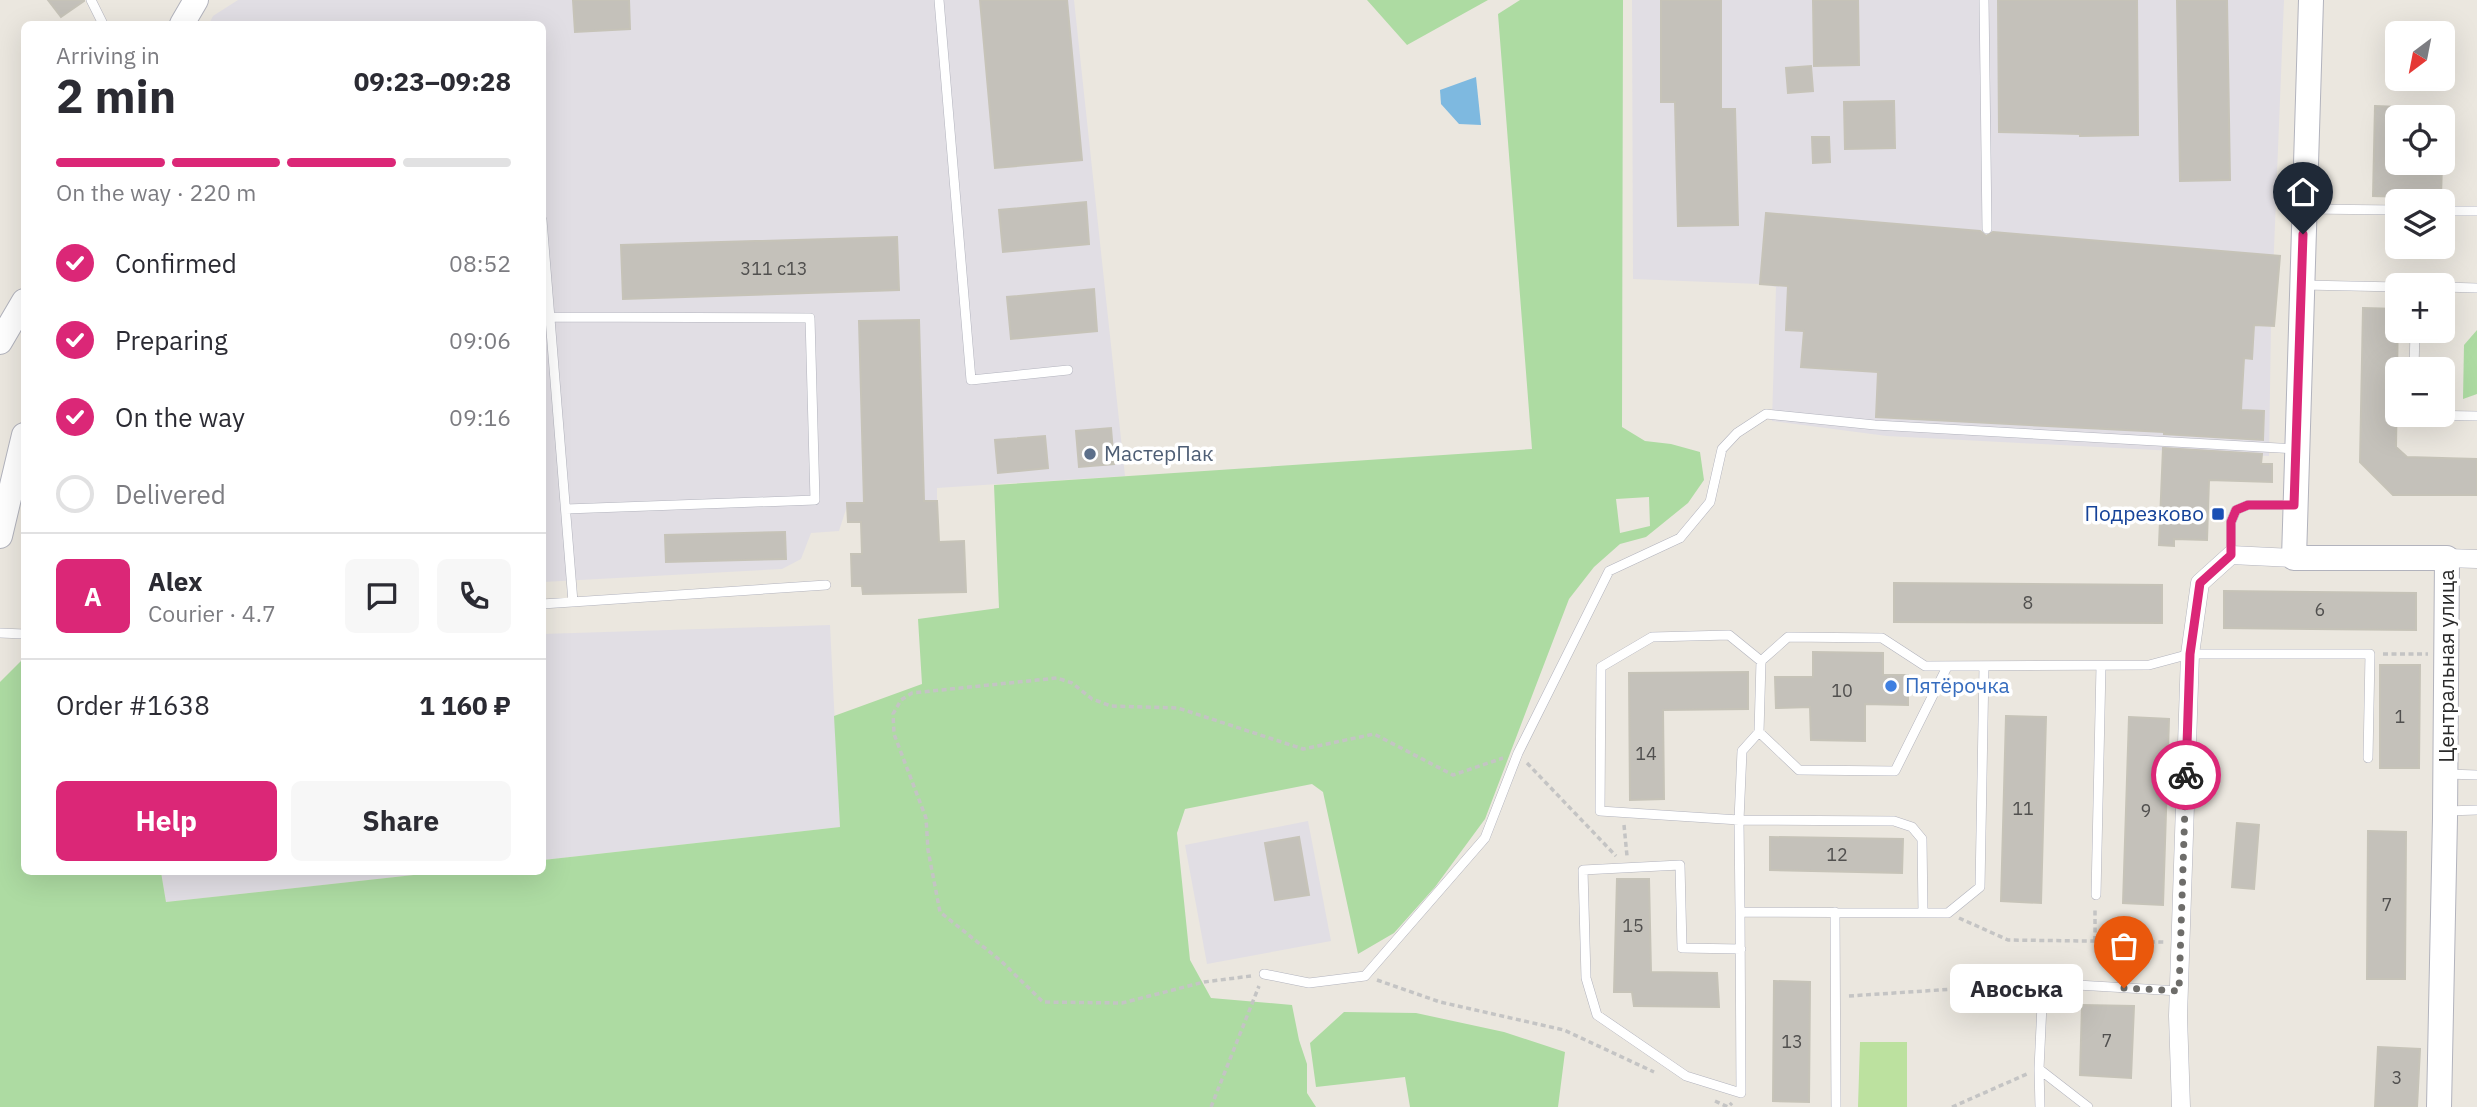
<!DOCTYPE html>
<meta charset="utf-8">
<style>
body{margin:0;font-family:"IBM Plex Sans",sans-serif;background:#f7f7f7;color:#2b2b33;height:100vh;display:flex;flex-direction:column;font-size:26px;white-space:nowrap}
*{box-sizing:border-box;margin:0}
p{font-size:23px;color:#7c7c81}
.icon{flex:none;width:38px;height:38px;fill:none;stroke:currentColor;stroke-width:2;stroke-linecap:round;stroke-linejoin:round}
.map{position:relative;flex:1;overflow:hidden}
.side{position:absolute;left:21px;top:21px;width:525px;height:854px;display:flex;flex-direction:column;background:#fff;border-radius:10px;box-shadow:0 7px 28px #0002}
.side>*{flex:none}
.needle{width:46px;rotate:212deg}
.tools{position:absolute;left:2385px;top:21px;display:grid;gap:14px}
.tools a{display:grid;place-items:center;width:70px;height:70px;border-radius:10px;background:#fff;box-shadow:0 7px 28px #0002;font-size:35px}
.pin{position:absolute;display:grid;place-items:center;width:60px;height:60px;color:#fff;margin:-72px -30px;border-radius:50% 50% 50% 0;rotate:-45deg;box-shadow:0 0 7px #0007}
.pin .icon{rotate:45deg}
.courier{position:absolute;display:grid;place-items:center;width:70px;height:70px;margin:-35px;border:5px solid #db2777;border-radius:50%;background:#fff;color:#222;box-shadow:0 2px 9px #0007}
.bubble{position:absolute;height:49px;border-radius:10px;background:#fff;box-shadow:0 7px 28px #0002;font-size:23px;font-weight:700;line-height:49px;text-align:center}
.headline em{font-style:normal;font-weight:700}
.headline div{display:flex;flex-direction:column-reverse}
.headline{display:flex;align-items:center;justify-content:space-between;height:119px;padding:0 35px}
h1{font-size:46px;font-weight:700;line-height:52px}
.bar{display:grid;grid-template-columns:repeat(4,1fr);gap:10px 7px;align-content:center;height:84px;padding:0 35px}
.bar i{height:9px;border-radius:5px;background:#e1e1e2}
.bar .selected{background:#db2777}
.bar p{grid-column:span 4}
.line{display:flex;align-items:center;gap:18px;padding:0 35px;border-top:2px solid #e1e1e2}
.line div{flex:1}
.round{display:grid;place-items:center;flex:none;width:74px;height:74px;border-radius:10px;background:#f7f7f7}
ol{padding:0 35px;list-style:none}
li{display:flex;align-items:center;gap:21px;height:77px}
li p{margin-inline-start:auto}
li .icon{padding:7px;border-radius:50%;background:#db2777;color:#fff;stroke-width:4}
li:last-child{color:#7c7c81}
li i{width:38px;height:38px;border:4px solid #e1e1e2;border-radius:50%}
.cta{display:flex;gap:14px;margin-top:auto;padding:14px 35px}
.cta a{flex:1;height:80px;border-radius:10px;background:#db2777;color:#fff;font-size:28px;font-weight:700;line-height:80px;text-align:center}
.cta a+a{background:#f7f7f7;color:#2b2b33}
.map>svg:first-child{display:block}
</style>
<div class="map">
<svg width="2477" height="1107" viewBox="0 0 2477 1107">
<rect width="100%" height="100%" fill="#ebe7df"/>
<path fill="#e1dee4" d="M 238,0 L 1074,0 L 1125,476 L 937,488 L 937,501 L 848,503 L 839,531 L 811,533 L 801,559 L 782,569 L 543,582 L 542,24 L 209,24 L 213,16 Z
M 1632,0 L 2284,0 L 2271,323 L 2269,456 L 1887,436 L 1772,421 L 1776,287 L 1760,284 L 1633,279 Z
M 830,625 L 840,827 L 543,860 L 542,634 Z
M 1308,821 L 1331,941 L 1207,964 L 1185,845 Z
M 161,872 L 441,872 L 166,902 Z"/>
<path fill="#addba2" fill-rule="evenodd" d="M 1367,0 L 1488,0 L 1407,45 Z
M 1520,0 L 1623,0 L 1622,427 L 1645,441 L 1671,444 L 1700,452 L 1704,480 L 1688,503 L 1646,537 L 1620,544 L 1594,567 L 1569,599 L 1485,819 L 1435,887 L 1394,933 L 1358,954 L 1323,792 L 1312,784 L 1185,809 L 1177,833 L 1190,960 L 1211,998 L 1292,1005 L 1299,1040 L 1307,1064 L 1307,1093 L 1316,1107 L 0,1107 L 0,682 L 22,660 L 24,659 L 24,872 L 161,872 L 166,902 L 441,872 L 542,872 L 543,860 L 840,827 L 834,716 L 922,684 L 918,619 L 999,608 L 994,485 L 1532,449 L 1498,14 ZM 1649,497 L 1650,526 L 1620,533 L 1616,499 Z
M 2477,330 L 2477,394 L 2463,399 L 2464,345 Z
M 1344,1012 L 1416,1013 L 1504,1032 L 1565,1052 L 1558,1107 L 1410,1107 L 1405,1077 L 1316,1087 L 1310,1043 Z"/>
<path fill="#bce19f" d="M 1860,1042 L 1907,1042 L 1907,1107 L 1858,1107 Z"/>
<path fill="#7eb9e0" d="M 1476,77 L 1481,125 L 1459,124 L 1441,104 L 1440,90 Z"/>
<path fill="#c4c1ba" stroke="#c6c3b8" stroke-width="2" d="M 48,0 L 84,0 L 84,1 L 61,17 Z
M 573,0 L 629,0 L 630,29 L 575,32 Z
M 980,0 L 1067,0 L 1082,160 L 995,168 Z
M 1661,0 L 1721,0 L 1721,109 L 1735,109 L 1738,225 L 1678,226 L 1675,102 L 1661,102 Z
M 1813,0 L 1858,0 L 1859,65 L 1814,66 Z
M 1998,0 L 2137,0 L 2138,135 L 2080,136 L 2080,134 L 1999,132 Z
M 2177,0 L 2227,0 L 2230,180 L 2180,181 Z
M 1811,66 L 1813,91 L 1788,93 L 1786,68 Z
M 1894,101 L 1895,148 L 1845,149 L 1844,102 Z
M 2375,106 L 2398,107 L 2398,163 L 2442,163 L 2441,198 L 2373,196 Z
M 1812,137 L 1829,137 L 1830,162 L 1813,163 Z
M 1086,202 L 1089,244 L 1003,252 L 999,210 Z
M 1766,213 L 1980,231 L 1986,236 L 1993,232 L 2280,256 L 2274,326 L 2254,325 L 2252,359 L 2244,358 L 2241,410 L 2264,411 L 2263,440 L 2164,434 L 2164,432 L 1876,417 L 1878,372 L 1801,367 L 1804,331 L 1786,330 L 1788,286 L 1760,284 Z
M 897,237 L 899,290 L 623,299 L 621,245 Z
M 1094,289 L 1097,331 L 1011,339 L 1007,297 Z
M 2363,308 L 2398,309 L 2396,447 L 2407,457 L 2477,459 L 2477,495 L 2393,495 L 2360,462 Z
M 919,320 L 924,501 L 937,501 L 939,542 L 964,541 L 966,592 L 863,594 L 862,586 L 852,586 L 851,554 L 862,554 L 861,522 L 848,522 L 847,503 L 864,503 L 859,321 Z
M 1111,428 L 1114,464 L 1079,467 L 1076,431 Z
M 1045,436 L 1048,468 L 998,473 L 995,440 Z
M 2163,448 L 2262,454 L 2261,464 L 2272,464 L 2272,482 L 2209,480 L 2207,540 L 2174,539 L 2174,546 L 2159,545 Z
M 785,532 L 786,559 L 666,562 L 665,535 Z
M 1894,583 L 2162,585 L 2162,623 L 1894,622 Z
M 2224,591 L 2416,593 L 2416,630 L 2224,628 Z
M 1813,652 L 1883,653 L 1883,675 L 1908,675 L 1908,705 L 1865,704 L 1865,741 L 1811,740 L 1810,707 L 1776,708 L 1775,677 L 1813,677 Z
M 2380,665 L 2420,665 L 2419,768 L 2380,768 Z
M 1748,672 L 1748,709 L 1663,710 L 1664,799 L 1630,800 L 1629,673 Z
M 2006,716 L 2046,717 L 2041,903 L 2001,901 Z
M 2129,717 L 2169,719 L 2163,905 L 2123,903 Z
M 2237,823 L 2259,825 L 2254,889 L 2232,887 Z
M 2368,831 L 2406,832 L 2405,979 L 2367,979 Z
M 1299,837 L 1309,895 L 1275,900 L 1265,843 Z
M 1770,837 L 1903,839 L 1902,873 L 1770,870 Z
M 1617,879 L 1649,879 L 1651,972 L 1717,973 L 1719,1007 L 1634,1006 L 1632,992 L 1614,992 Z
M 1774,981 L 1810,982 L 1809,1102 L 1773,1101 Z
M 2082,1005 L 2134,1006 L 2131,1078 L 2080,1075 Z
M 2378,1047 L 2420,1049 L 2417,1107 L 2375,1107 Z"/>
<g fill="none" stroke-linecap="round" stroke-linejoin="round">
<defs>
<path id="lane" d="M 91,0 L 103,24
M 939,0 L 971,380 L 1068,370
M 1984,0 L 1987,229
M 2305,209 L 2398,210
M 2443,211 L 2477,211
M 542,220 L 573,602
M 2304,285 L 2398,287
M 2443,287 L 2477,288
M 550,317 L 810,318 L 815,500 L 566,509
M 2414,369 L 2415,331
M 2419,415 L 2477,416
M 2231,555 L 2231,522 L 2236,510 L 2248,505 L 2293,505
M 542,604 L 826,585
M 0,633 L 24,634
M 1761,661 L 1759,732 L 1742,751 L 1739,820 L 1740,912 L 1948,913 L 1980,887 L 1984,667
M 1759,732 L 1799,770 L 1895,771 L 1947,667
M 2447,774 L 2477,775
M 2447,811 L 2477,810
M 2096,895 L 2101,666
M 1740,912 L 1741,1093 L 1686,1076 L 1597,1015 L 1586,978 L 1583,870 L 1680,865 L 1682,948 L 1741,949
M 1835,912 L 1836,1107
M 1923,913 L 1922,839 L 1912,827 L 1894,821 L 1739,820 L 1600,811 L 1601,667 L 1652,637 L 1729,635 L 1761,661 L 1788,637 L 1882,638 L 1925,666 L 2149,665 L 2190,654 L 2370,654 L 2368,758
M 1264,974 L 1309,983 L 1365,976 L 1485,838 L 1518,753 L 1609,571 L 1680,538 L 1710,502 L 1722,449 L 1737,433 L 1766,414 L 1875,425 L 2295,449
M 2039,1069 L 2043,983 L 2179,991
M 2040,1107 L 2039,1069 L 2088,1107"/>
<path id="street" d="M 2447,558 L 2477,559
M 2181,1107 L 2178,1016 L 2190,654 L 2200,583 L 2231,555 L 2294,558"/>
<path id="secondary" d="M 2311,0 L 2294,558 L 2447,558 L 2445,818 L 2439,1107
M 182,24 L 196,0
M 0,342 L 24,301
M 0,536 L 24,435"/>
</defs>
<use href="#lane" stroke="#b2b3bd" stroke-width="10"/>
<use href="#street" stroke="#b2b3bd" stroke-width="19"/>
<use href="#secondary" stroke="#b2b3bd" stroke-width="26"/>
<path stroke="#c4c4c4" stroke-width="3.5" stroke-dasharray="5 3.5" stroke-linecap="butt" d="M 2383,654 L 2428,654
M 1527,763 L 1616,856
M 1624,825 L 1627,856
M 1959,918 L 2008,940 L 2164,942
M 2095,941 L 2095,908
M 1251,976 L 1204,982 L 1122,1003 L 1043,1002 L 1001,961 L 940,912 L 928,850 L 926,818 L 894,734 L 893,714 L 901,700 L 912,693 L 1057,678 L 1072,683 L 1092,699 L 1111,706 L 1178,708 L 1303,749 L 1374,734 L 1453,775 L 1503,758
M 1377,980 L 1440,1002 L 1564,1030 L 1654,1072
M 1849,996 L 2030,984
M 1715,1101 L 1728,1107 L 1732,1103
M 1211,1107 L 1259,986
M 1952,1107 L 2027,1074"/>
<use href="#lane" stroke="#fff" stroke-width="9"/>
<use href="#street" stroke="#fff" stroke-width="18"/>
<use href="#secondary" stroke="#fff" stroke-width="24"/>
</g>
<g fill="none" stroke-linecap="round" stroke-linejoin="round">
<path stroke="#6e6d6a" stroke-width="7" stroke-dasharray="0 12.6" d="M 2124,988 L 2179,991 L 2186,775"/>
<path stroke="#db2777" stroke-width="9" d="M 2186,775 L 2190,654 L 2200,583 L 2231,555 L 2231,522 L 2236,510 L 2248,505 L 2294,505 L 2303,234"/>
</g>
<circle fill="#5c6f8a" stroke="#fff" stroke-width="2.5" cx="1090" cy="454" r="7"/>
<rect fill="#1a4fb4" stroke="#fff" stroke-width="2.5" x="2211" y="507" width="14" height="14" rx="3.5"/>
<circle fill="#3f7fe0" stroke="#fff" stroke-width="2.5" cx="1891" cy="686" r="7"/>
<g text-anchor="middle" stroke-width="7" stroke-linejoin="round" paint-order="stroke">
<g font-size="18" fill="#51504f">
<text x="774" y="275">311 с13</text>
<text x="2028" y="609">8</text>
<text x="2320" y="616">6</text>
<text x="1842" y="697">10</text>
<text x="2400" y="723">1</text>
<text x="1646" y="760">14</text>
<text x="2023" y="815">11</text>
<text x="2146" y="817">9</text>
<text x="1837" y="861">12</text>
<text x="2387" y="911">7</text>
<text x="1633" y="932">15</text>
<text x="2107" y="1047">7</text>
<text x="1792" y="1048">13</text>
<text x="2397" y="1084">3</text>
</g>
<g font-size="21" fill="#4e5e75" stroke="#fff" text-anchor="start">
<text x="1104" y="461">МастерПак</text>
</g>
<g font-size="21" fill="#164399" stroke="#fff" text-anchor="end">
<text x="2204" y="521">Подрезково</text>
</g>
<g font-size="21" fill="#2b2b2b" stroke="#fff">
<text transform="translate(2447 666) rotate(-90)" y="7">Центральная улица</text>
</g>
<g font-size="21" fill="#366cbe" stroke="#fff" text-anchor="start">
<text x="1905" y="693">Пятёрочка</text>
</g>
</g>
</svg>
<div class="tools">
<a><svg class="needle" viewBox="-14 -14 28 28"><path d="M0-13l5 13h-10z" fill="#e53935"/><path d="M0 13l5-13h-10z" fill="#7c7c81"/></svg></a>
<a><svg class="icon" aria-label="locate" viewBox="0 0 24 24"><circle cx="12" cy="12" r="6"/><path d="M12 2v4M12 18v4M2 12h4M18 12h4"/></svg></a>
<a><svg class="icon" aria-label="layers" viewBox="0 0 24 24"><path d="M12 4l9 5-9 5-9-5zM3 14l9 5 9-5"/></svg></a>
<a>+</a>
<a>−</a>
</div>
<div class="pin" style="left:2124px;top:988px;background:#ea580c"><svg class="icon" aria-label="bag" viewBox="0 0 24 24"><path d="M5 8h14l-1 12H6zM9 8a3 3 0 0 1 6 0"/></svg></div>
<div class="pin" style="left:2303px;top:234px;background:#1f2937"><svg class="icon" aria-label="home" viewBox="0 0 24 24"><path d="M3 11l9-7 9 7M6 9v11h12V9"/></svg></div>
<div class="courier" style="left:2186px;top:775px"><svg class="icon" aria-label="bike" viewBox="0 0 24 24"><circle cx="6" cy="16" r="4"/><circle cx="18" cy="16" r="4"/><path d="M6 16l4-8h5l3 8M10 8l3 8H6M13 5h3"/></svg></div>
<div class="bubble" style="left:1950px;top:964px;width:133px">Авоська</div>
<section class="side">
<div class="headline"><div><h1>2 min</h1><p>Arriving in</p></div><em>09:23–09:28</em></div>
<div class="bar"><i class="selected"></i><i class="selected"></i><i class="selected"></i><i></i><p>On the way · 220 m</p></div>
<ol>
<li><svg class="icon" aria-label="check" viewBox="0 0 24 24"><path d="M5 12l5 5 9-10"/></svg>Confirmed<p>08:52</p></li>
<li><svg class="icon" aria-label="check" viewBox="0 0 24 24"><path d="M5 12l5 5 9-10"/></svg>Preparing<p>09:06</p></li>
<li><svg class="icon" aria-label="check" viewBox="0 0 24 24"><path d="M5 12l5 5 9-10"/></svg>On the way<p>09:16</p></li>
<li><i></i>Delivered</li>
</ol>
<div class="line" style="height:126px"><b class="round" style="background:#db2777;color:#fff">A</b><div><b>Alex</b><p>Courier · 4.7</p></div><a class="round"><svg class="icon" aria-label="chat" viewBox="0 0 24 24"><path d="M4 5h16v11H9l-5 4z"/></svg></a><a class="round"><svg class="icon" aria-label="phone" viewBox="0 0 24 24"><path d="M5 4h4l2 5-3 2q2 4 5 5l2-3 5 2v4C11 20 4 13 5 4z"/></svg></a></div>
<div class="line" style="height:91px"><div>Order #1638</div><b>1 160 ₽</b></div>
<div class="cta"><a>Help</a><a>Share</a></div>
</section>
</div>
